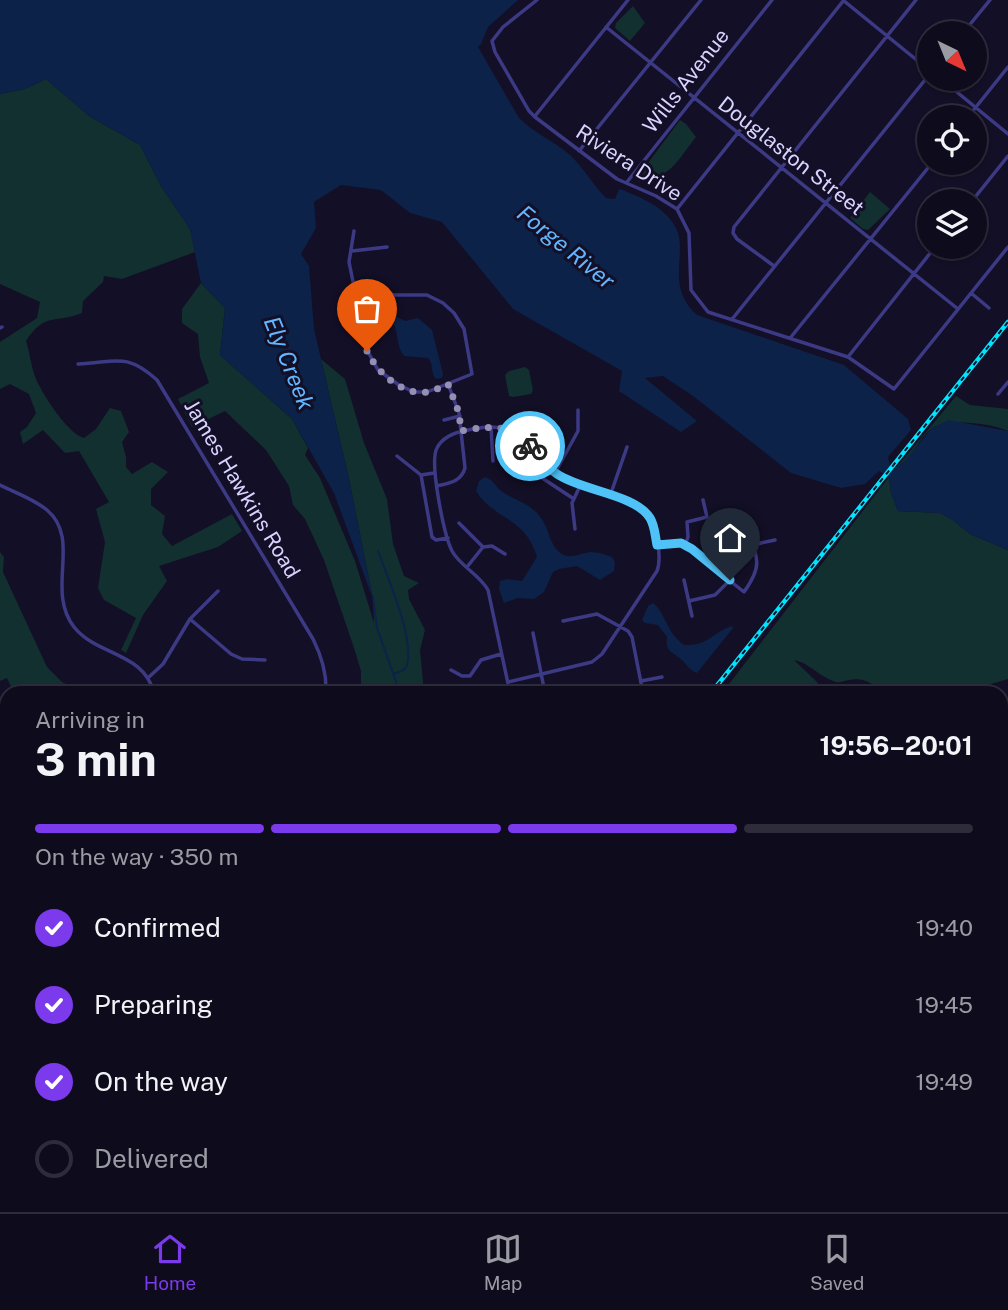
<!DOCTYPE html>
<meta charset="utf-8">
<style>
body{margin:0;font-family:"Public Sans",sans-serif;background:#1c1929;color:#f1f3f6;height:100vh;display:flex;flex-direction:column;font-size:26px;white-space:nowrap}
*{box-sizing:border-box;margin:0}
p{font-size:23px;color:#9b9ba3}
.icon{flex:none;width:38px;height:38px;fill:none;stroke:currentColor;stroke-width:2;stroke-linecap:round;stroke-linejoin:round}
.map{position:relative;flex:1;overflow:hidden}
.panel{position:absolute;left:0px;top:686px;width:1008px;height:527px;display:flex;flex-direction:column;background:#0e0b1c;border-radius:21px 21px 0 0;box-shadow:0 2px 5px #0004,0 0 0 2px #2e2b3b}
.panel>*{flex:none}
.needle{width:46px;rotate:137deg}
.tools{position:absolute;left:917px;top:21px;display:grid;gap:14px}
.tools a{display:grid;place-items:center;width:70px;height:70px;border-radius:50%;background:#0e0b1c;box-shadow:0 2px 5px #0004,0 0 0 2px #2e2b3b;font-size:35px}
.pin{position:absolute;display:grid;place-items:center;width:60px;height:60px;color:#fff;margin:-72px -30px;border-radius:50% 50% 50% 0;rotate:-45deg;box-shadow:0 0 7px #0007}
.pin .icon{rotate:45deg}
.courier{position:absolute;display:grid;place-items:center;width:70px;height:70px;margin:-35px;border:5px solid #4fc3f7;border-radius:50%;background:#fff;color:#222;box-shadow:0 2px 9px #0007}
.headline em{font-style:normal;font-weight:700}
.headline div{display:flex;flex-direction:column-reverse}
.headline{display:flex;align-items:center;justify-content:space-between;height:119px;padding:0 35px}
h1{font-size:46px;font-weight:700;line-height:52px}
.bar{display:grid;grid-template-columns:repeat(4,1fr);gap:10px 7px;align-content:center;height:84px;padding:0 35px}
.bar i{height:9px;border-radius:5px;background:#2e2b3b}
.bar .selected{background:#7c3aed}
.bar p{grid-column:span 4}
ol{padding:0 35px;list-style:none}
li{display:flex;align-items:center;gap:21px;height:77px}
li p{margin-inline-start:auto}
li .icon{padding:7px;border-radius:50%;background:#7c3aed;color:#fff;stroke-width:4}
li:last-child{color:#9b9ba3}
li i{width:38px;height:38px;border:4px solid #2e2b3b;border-radius:50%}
.dock{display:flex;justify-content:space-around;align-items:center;height:98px;border-top:2px solid #2e2b3b;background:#0e0b1c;font-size:19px;color:#9b9ba3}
.dock a{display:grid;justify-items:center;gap:4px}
.dock .selected{color:#7c3aed}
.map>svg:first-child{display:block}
</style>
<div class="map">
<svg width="1008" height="1212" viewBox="0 0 1008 1212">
<rect width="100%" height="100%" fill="#130f26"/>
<path fill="#12302f" d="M 633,6 L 645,23 L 630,41 L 615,28 L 616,23 Z
M 46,79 L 89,116 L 140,145 L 161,186 L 190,229 L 195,252 L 122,279 L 104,276 L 103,282 L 83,301 L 82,313 C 54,324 45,312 26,341 C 30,353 31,367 36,379 C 43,395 68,434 84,438 L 96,429 L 110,408 L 121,411 L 129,432 L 122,442 L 126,457 L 126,467 L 132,474 L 152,462 L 168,472 L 151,489 L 151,505 L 165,516 L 162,534 L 172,546 L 232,514 L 242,531 L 218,547 L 159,566 L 167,581 L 143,615 L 126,653 L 121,650 L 136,618 L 104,600 L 98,588 L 105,542 L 96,509 L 109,502 L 79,451 L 65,453 L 43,430 L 23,444 L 20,432 L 27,427 L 36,413 L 29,394 L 10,384 L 0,389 L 0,342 L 37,318 L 40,302 L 0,284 L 0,94 L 25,89 Z
M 680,120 L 686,124 L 696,137 C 674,165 674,174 638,182 L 639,175 Z
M 870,192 L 890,209 L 868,230 L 863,229 L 850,218 Z
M 201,283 L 225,308 L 220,355 L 292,419 L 308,448 L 305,455 L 320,478 L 355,561 L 374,623 L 373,599 L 349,479 L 321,359 L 345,379 L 364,443 L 387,499 L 393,544 L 404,576 L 419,583 L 408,590 L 409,599 L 425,630 L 420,650 L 424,693 L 361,693 L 361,671 L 354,648 L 324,560 L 305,519 L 293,505 L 289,486 L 266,450 L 225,411 L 192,427 L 178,399 L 209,383 L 200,357 L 198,334 L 182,323 L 182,309 Z
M 525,367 L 529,370 L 533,390 L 531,394 L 513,397 L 509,396 L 505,375 L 509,371 Z
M 956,396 L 970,405 L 1008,409 L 1008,431 C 991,423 944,417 930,430 C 917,441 912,459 897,467 Z
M 889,477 L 891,493 L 898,511 L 940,513 L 953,520 L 970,534 L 1008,550 L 1008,679 L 991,684 L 978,693 L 883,693 C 872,683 864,677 849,680 C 842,681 839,684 833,681 C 819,676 809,663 794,660 L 818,683 L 816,693 L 722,693 Z
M 0,552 L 4,557 L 3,572 L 47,667 L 62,682 L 85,693 L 14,693 L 7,678 L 0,681 Z
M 38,1206 L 248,1206 L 247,1212 L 29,1212 Z
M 791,1206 L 874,1206 L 878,1212 L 795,1212 Z"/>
<path fill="#0c2248" d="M 0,0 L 518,0 L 488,27 L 481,44 L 478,47 L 519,118 C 534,133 554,141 570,155 C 584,168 593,185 606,198 L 615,199 L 619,189 L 623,190 C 641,198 661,205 673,223 C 692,249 662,284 697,315 L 844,365 L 908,419 L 911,430 L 888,457 L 890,466 L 894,469 L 903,463 L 931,429 L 948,420 L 1008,431 L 1008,550 L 970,534 L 953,520 L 940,513 L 898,511 L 891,493 L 889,477 L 879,471 L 865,484 L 841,488 L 791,473 L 693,396 L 663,376 L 645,378 L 697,421 L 681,432 L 619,391 L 622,371 L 513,309 L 442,222 L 410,213 L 381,190 L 341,185 L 314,202 L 316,228 L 301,254 L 309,266 L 314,329 L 349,479 L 373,599 L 334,493 L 292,419 L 220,355 L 225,308 L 201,283 L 190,229 L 161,186 L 140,145 L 89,116 L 46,79 L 25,89 L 0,94 Z
M 397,317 L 405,321 L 418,318 L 432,330 L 443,374 L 442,378 L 436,379 C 430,373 434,364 428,358 L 404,356 C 396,347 399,332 392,321 L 393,318 Z
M 485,477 C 494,480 495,486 501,491 C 514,500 532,504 541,518 C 549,528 549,543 559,552 C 570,561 579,553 591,552 C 598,552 606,555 612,557 L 615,562 L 614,571 L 600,580 L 577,566 L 559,569 L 553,572 L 544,592 L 534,599 L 518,598 L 504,603 L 499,589 L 500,581 L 507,579 L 522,581 L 537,557 C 525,516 495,521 476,491 L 479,481 Z
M 653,603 C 666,613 665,631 684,645 C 709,646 711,633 732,626 L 733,628 L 697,673 C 689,670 688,666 683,661 C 673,651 665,653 667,637 L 658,625 L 645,623 L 642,620 L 648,606 Z"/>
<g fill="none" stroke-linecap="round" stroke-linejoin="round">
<path stroke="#0c2248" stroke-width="2" d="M 378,551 C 387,576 415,640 407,665 C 405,671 399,672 394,674
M 373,597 L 377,628 L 400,693
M 430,1206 L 430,1212"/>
<path stroke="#3d3a85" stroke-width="3.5" d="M 537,0 L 503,27 L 492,41 L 495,52 L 529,111 L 535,117 L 617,179 L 656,196 L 677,209 L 689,233 L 691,290 L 708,312 L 848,357 L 894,389 L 1008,247
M 844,1 L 929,70
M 606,27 L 958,309
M 963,33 L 990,0
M 941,79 L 1008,134
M 535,116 L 628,0
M 968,117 L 1008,67
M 579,151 L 701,0
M 627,182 L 772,0
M 972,201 L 1008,156
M 677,209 L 844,0
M 354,231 L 349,262 L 367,350 L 378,370 L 399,385 L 414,392 L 427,392 L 472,374 L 464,329 L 454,313 L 443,303 L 427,295 L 394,295 L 378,290 L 357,295
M 352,251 L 387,247
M 774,266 L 737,239 L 733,233 L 734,227 L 916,0
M 971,293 L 989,308
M 733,318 L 929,75
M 0,328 L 2,327
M 791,337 L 932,163
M 848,357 L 935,247
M 78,364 C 114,363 125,351 157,380 L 313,639 C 322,657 327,673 326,693
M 998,394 L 1008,382
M 444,420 L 460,416
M 491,427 L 493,461
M 397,456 L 421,475 L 434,473
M 555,473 L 578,431 L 578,410
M 536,474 L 574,499
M 421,475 L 432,537 L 436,540 L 448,538
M 0,485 C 16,493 34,499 47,510 C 82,540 45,589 74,627 C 97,656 144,652 154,693
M 437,486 C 449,483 461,482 465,468 L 459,413 L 448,384
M 610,496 L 627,447
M 459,523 L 483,547 L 492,546 L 505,554
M 575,529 L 572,503 L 580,486
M 657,545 L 676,543 L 685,545 L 744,592 C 762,567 759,559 747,532
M 685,545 L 688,537 L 687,522 L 707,517 L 703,500
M 752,545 L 775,540
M 467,567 L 483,547
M 684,580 L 692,616
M 689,601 L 715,595 L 730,580
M 190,619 L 231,654 L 242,659 L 265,660
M 563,621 L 597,614 L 628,631 L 632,637 L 643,693 L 640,693
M 533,633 L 545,693
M 451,670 L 462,676 L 470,676 L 481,660 L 501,654
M 149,677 L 163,664 L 190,619 L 218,591
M 641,681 L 662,677
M 508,682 L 592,662 L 602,654 L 657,571 C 662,558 657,527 648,515 C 634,498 583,488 561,476 C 540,466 532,438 510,430 C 496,425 482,427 468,430 C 456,432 443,436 437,448 C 429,462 444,535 452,551 C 461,567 479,574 488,590 L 510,693
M 0,828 L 7,844
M 1001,885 L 1008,891
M 0,977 L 7,972
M 0,1136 L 7,1132
M 551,1206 L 554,1212"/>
<path stroke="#3d3a85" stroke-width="5" d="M 256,1212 L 258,1206"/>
<path stroke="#c25bff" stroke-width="6" d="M 1001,958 L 1008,950
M 617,1212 L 635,1206"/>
<defs>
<path id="rail" d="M 711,693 L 1008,322
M 15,1212 L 25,1206"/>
</defs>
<use href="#rail" stroke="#00e5ff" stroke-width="4.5"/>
<use href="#rail" stroke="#130f26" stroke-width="2" stroke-dasharray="5" stroke-linecap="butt"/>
</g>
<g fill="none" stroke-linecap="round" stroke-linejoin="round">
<path stroke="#948fb3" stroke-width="7" stroke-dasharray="0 12.6" d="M 367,351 C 376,371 402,396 427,392 C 434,391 441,387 448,384 L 459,413 L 461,431 C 488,426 511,423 530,446"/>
<path stroke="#4fc3f7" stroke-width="9" d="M 530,446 C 538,456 546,467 557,474 C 582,491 635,494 650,518 C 655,526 655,536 657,545 L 681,543 L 692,549 L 730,580"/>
</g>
<g text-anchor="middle" stroke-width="6" stroke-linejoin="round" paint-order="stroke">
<g font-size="21" fill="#d9d4ff" stroke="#130f26">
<text transform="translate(686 81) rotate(-52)" y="7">Wills Avenue</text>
<text transform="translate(791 156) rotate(38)" y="7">Douglaston Street</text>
<text transform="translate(629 163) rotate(33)" y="7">Riviera Drive</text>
<text transform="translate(242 489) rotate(59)" y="7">James Hawkins Road</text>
</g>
<g font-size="23" font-style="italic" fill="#62b6ff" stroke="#130f26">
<text transform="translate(566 247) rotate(39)" y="8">Forge River</text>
<text transform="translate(289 363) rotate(68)" y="8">Ely Creek</text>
</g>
</g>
</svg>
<div class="tools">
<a><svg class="needle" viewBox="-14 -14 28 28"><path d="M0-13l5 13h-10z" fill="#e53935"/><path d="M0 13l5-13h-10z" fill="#9b9ba3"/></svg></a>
<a><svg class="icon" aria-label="locate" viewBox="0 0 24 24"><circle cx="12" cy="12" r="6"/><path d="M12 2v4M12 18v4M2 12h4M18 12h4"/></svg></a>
<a><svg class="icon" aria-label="layers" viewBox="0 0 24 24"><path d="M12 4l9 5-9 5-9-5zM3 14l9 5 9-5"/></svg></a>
</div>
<div class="pin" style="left:367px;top:351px;background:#ea580c"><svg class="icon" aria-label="bag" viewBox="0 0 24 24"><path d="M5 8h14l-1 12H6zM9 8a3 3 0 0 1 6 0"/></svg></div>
<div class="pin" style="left:730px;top:580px;background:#1f2937"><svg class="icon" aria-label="home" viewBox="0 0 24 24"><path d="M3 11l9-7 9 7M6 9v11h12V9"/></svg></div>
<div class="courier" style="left:530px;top:446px"><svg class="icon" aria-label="bike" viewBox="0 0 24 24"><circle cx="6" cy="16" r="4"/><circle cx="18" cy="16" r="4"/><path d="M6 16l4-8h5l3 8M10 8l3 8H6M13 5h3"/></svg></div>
<section class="panel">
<div class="headline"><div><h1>3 min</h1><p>Arriving in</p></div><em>19:56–20:01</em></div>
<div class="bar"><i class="selected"></i><i class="selected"></i><i class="selected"></i><i></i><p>On the way · 350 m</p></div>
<ol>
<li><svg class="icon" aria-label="check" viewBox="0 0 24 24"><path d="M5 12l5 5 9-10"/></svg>Confirmed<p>19:40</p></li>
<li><svg class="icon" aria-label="check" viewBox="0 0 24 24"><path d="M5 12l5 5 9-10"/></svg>Preparing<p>19:45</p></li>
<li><svg class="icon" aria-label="check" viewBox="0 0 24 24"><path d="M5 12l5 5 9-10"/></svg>On the way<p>19:49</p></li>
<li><i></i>Delivered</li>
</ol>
</section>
</div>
<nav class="dock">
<a class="selected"><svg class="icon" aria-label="home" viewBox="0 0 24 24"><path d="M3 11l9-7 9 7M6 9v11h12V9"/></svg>Home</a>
<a><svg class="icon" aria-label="map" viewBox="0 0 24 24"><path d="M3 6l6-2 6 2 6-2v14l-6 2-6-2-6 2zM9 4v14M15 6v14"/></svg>Map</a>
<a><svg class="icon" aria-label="saved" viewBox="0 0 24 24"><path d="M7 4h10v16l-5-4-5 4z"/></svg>Saved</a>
</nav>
